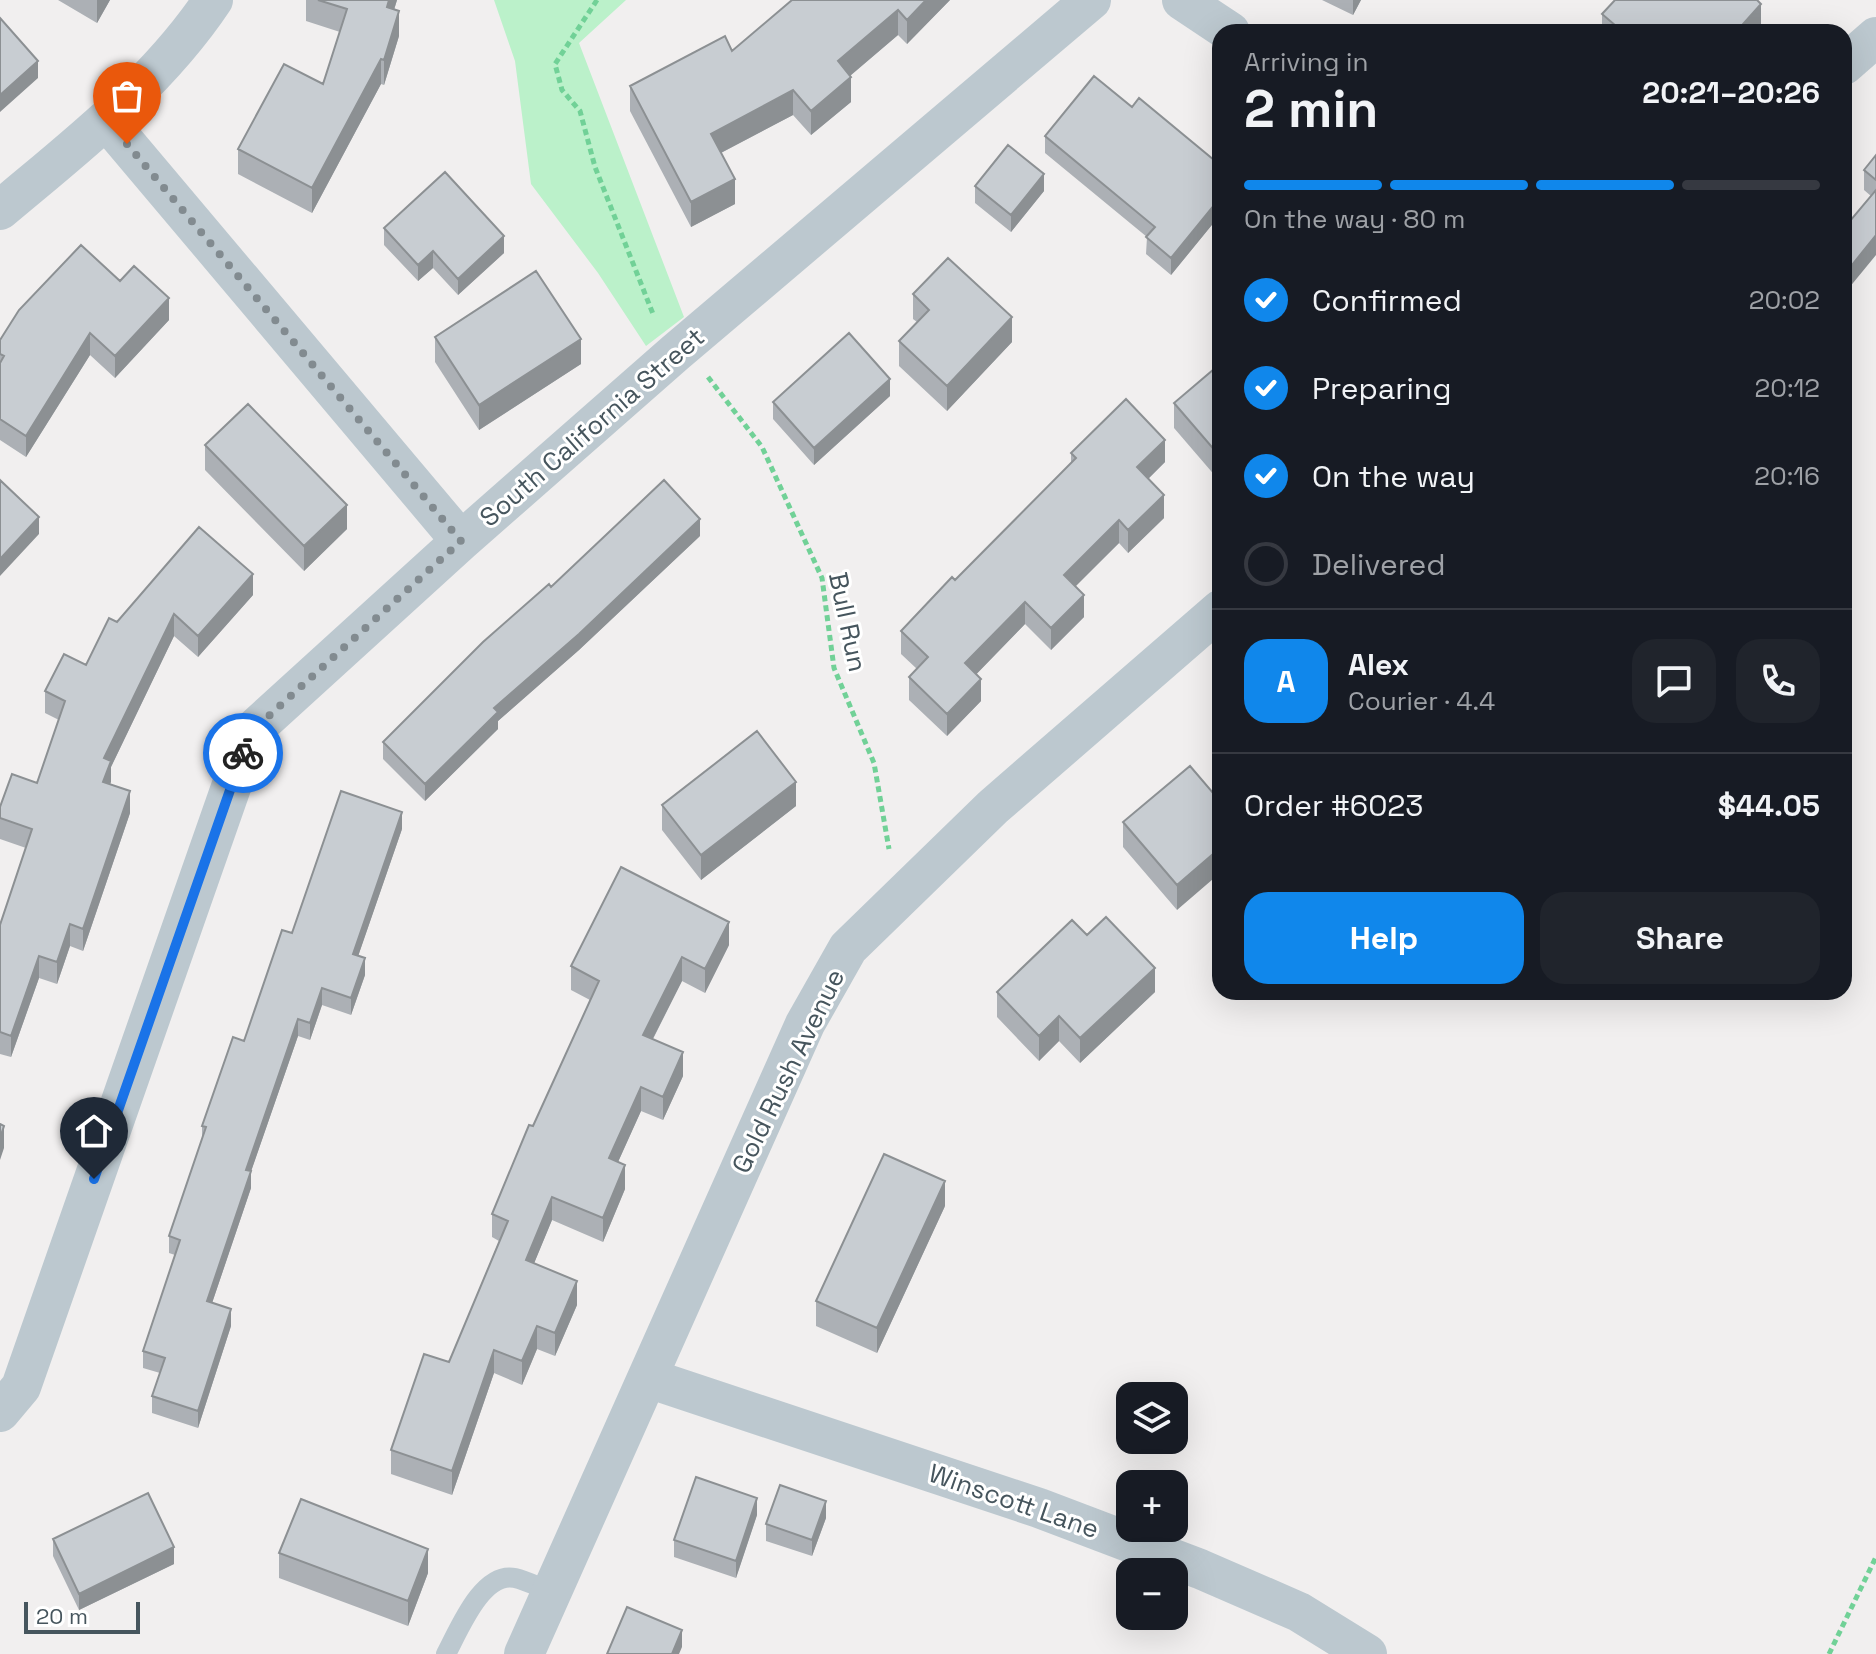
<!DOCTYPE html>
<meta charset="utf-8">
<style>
body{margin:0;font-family:"Space Grotesk",sans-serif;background:#20242c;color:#f1f3f6;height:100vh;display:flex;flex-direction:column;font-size:30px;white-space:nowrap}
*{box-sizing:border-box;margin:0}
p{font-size:26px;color:#9ea1a6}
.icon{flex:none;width:44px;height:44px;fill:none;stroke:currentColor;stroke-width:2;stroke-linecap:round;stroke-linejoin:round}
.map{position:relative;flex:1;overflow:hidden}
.drawer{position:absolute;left:1212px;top:24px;width:640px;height:976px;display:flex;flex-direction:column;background:#171b24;border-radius:24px;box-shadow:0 8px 32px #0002}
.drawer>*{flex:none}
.buttons{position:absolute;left:1116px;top:1382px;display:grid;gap:16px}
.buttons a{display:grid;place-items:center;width:72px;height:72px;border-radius:16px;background:#171b24;box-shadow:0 8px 32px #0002;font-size:40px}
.scale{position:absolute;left:24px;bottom:20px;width:116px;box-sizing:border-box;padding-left:8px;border:4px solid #46555d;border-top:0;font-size:22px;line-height:28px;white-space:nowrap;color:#46555d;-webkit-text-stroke:6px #fff;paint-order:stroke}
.pin{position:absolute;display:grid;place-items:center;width:68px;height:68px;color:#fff;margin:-82px -34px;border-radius:50% 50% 50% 0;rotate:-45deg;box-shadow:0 0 8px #0007}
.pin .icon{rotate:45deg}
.courier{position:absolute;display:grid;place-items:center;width:80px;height:80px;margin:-40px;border:6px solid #1a73e8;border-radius:50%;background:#fff;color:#222;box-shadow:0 2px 10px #0007}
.headline em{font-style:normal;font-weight:600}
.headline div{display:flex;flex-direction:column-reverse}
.headline{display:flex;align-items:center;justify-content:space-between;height:136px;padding:0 32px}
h1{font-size:52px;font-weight:600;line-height:60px}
.bar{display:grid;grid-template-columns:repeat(4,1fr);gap:12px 8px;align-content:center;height:96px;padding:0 32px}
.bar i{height:10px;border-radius:6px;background:#363941}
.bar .active{background:#1087eb}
.bar p{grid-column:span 4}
.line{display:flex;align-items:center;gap:20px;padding:0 32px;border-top:2px solid #363941}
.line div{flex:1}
.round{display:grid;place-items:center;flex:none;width:84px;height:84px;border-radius:24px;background:#20242c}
ol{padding:0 32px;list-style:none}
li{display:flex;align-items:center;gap:24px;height:88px}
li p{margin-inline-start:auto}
li .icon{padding:8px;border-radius:50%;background:#1087eb;color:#fff;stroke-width:4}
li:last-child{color:#9ea1a6}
li i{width:44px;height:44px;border:4px solid #363941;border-radius:50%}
.cta{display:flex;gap:16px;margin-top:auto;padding:16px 32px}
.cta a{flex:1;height:92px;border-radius:24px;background:#1087eb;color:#fff;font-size:32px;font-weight:600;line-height:92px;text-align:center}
.cta a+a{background:#20242c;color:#f1f3f6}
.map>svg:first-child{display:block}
</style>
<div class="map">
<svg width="1876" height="1654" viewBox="0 0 1876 1654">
<rect width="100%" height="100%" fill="#f1efef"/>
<path fill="#bbf1ca" d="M 494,0 L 626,0 L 579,43 L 684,317 L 646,346 L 598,273 L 531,184 L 515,61 Z"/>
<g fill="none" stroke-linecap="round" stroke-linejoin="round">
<path stroke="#71d197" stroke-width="5" stroke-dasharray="6 4" stroke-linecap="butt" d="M 597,0 L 555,64 L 562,90 L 580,111 L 595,167 L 653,314
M 708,377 L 762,447 L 822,578 L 834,668 L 874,763 L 889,849
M 1829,1654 L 1876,1557"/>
<path stroke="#bcc8cf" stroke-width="20" d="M 446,1654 C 459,1630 482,1571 515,1578 C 528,1581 540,1588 552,1592"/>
<path stroke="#bcc8cf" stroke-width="40" d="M 1182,0 L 1230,32
M 1844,65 L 1876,37
M 107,121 L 461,541
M 0,210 C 76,146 157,84 213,0
M 648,1378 L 1039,1508 L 1200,1569 L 1299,1612 L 1367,1654
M 0,1412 L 21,1387 L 250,733 L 461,541 L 675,353 L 1091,0
M 524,1654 L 805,1024 L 848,948 L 993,807 L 1220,610"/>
</g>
<path fill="#acb0b5" d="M 58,0 L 110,0 L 97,23 Z
M 306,0 L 397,0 L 394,10 L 399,36 L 384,85 L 381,84 L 312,213 L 238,174 L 238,149 L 323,84 L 340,32 L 306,21 Z
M 792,0 L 950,0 L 907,44 L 898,35 L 850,76 L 851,102 L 811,135 L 793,115 L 721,153 L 735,204 L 691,227 L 630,111 L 630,86 L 732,51 Z
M 1322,0 L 1361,0 L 1353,15 Z
M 1602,14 L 1761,29 L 1758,32 L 1602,32 Z
M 1132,107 L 1220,165 L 1220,215 L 1171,275 L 1146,254 L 1147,237 L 1045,153 L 1045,136 Z
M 1876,155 L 1876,255 L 1871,196 L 1864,190 L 1864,170 Z
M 975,186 L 1044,191 L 1011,232 L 975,203 Z
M 384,228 L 504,253 L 458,295 L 433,268 L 418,281 L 384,245 Z
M 120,281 L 169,320 L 115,378 L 90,355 L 26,457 L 0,440 L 0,340 Z
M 913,294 L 1012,342 L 947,411 L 899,366 L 899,341 L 917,322 L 913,319 Z
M 435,337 L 581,364 L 479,430 L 435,362 Z
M 1220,364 L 1217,478 L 1174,428 L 1174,403 Z
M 890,396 L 814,465 L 773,419 L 773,402 Z
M 205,445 L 347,529 L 304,571 L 205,470 Z
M 1071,453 L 1165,462 L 1148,479 L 1164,518 L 1128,553 L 1119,543 L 1075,586 L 1084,617 L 1051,650 L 1025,624 L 976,674 L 981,701 L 947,736 L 909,700 L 909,677 L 917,669 L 901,654 L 901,631 L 955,580 L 1071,463 Z
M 700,536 L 579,650 L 498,721 L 498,729 L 425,801 L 383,759 L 383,742 L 551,587 Z
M 253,595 L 198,657 L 174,636 L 111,767 L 110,784 L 130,813 L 83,951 L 70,946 L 57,984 L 39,978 L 11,1057 L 0,1054 L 0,925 L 26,848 L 0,839 L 0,807 L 37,783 L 59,720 L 45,713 L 45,691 L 86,665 L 117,622 Z
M 1190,766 L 1177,910 L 1123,847 L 1123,822 Z
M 662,805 L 796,806 L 701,880 L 662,830 Z
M 402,829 L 358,956 L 365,975 L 351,1015 L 322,1005 L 310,1040 L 298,1036 L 251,1171 L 251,1188 L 212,1303 L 231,1326 L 198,1428 L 152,1413 L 152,1396 L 160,1373 L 143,1368 L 143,1351 L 175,1255 L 169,1253 L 169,1236 L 202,1140 L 202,1126 L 244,1041 L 292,933 Z
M 1087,935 L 1155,992 L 1080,1063 L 1059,1041 L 1039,1061 L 997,1017 L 997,992 Z
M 729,945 L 705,993 L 682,981 L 653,1039 L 683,1076 L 663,1120 L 641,1111 L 618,1162 L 625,1189 L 603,1242 L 552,1220 L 534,1263 L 577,1305 L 555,1356 L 537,1349 L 522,1385 L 494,1373 L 452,1495 L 391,1474 L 391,1450 L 449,1362 L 499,1241 L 492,1237 L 492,1214 L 533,1126 L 590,1000 L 571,990 L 571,966 Z
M 945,1206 L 877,1353 L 816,1326 L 816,1301 Z
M 757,1515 L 736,1578 L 674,1557 L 674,1540 Z
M 826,1518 L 812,1556 L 766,1541 L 766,1524 Z
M 53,1539 L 174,1564 L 79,1610 L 53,1556 Z
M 279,1553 L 428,1573 L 408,1626 L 279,1578 Z"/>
<path fill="#8c9093" d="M 97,0 L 110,0 L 97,23 Z
M 389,0 L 397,0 L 387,32 L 387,7 Z
M 926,0 L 950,0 L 907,44 L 907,20 Z
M 1353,0 L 1361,0 L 1353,15 Z
M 1761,4 L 1761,29 L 1758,32 L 1736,32 Z
M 898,10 L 898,35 L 838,86 L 838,61 Z
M 399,11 L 399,36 L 384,85 L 384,60 Z
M 381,59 L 381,84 L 312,213 L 312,188 Z
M 38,61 L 38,78 L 0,112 L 0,95 Z
M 851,77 L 851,102 L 811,135 L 811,111 Z
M 793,90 L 793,115 L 711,158 L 711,134 Z
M 1044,174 L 1044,191 L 1011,232 L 1011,215 Z
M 735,179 L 735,204 L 691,227 L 691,202 Z
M 1220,198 L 1220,215 L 1171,275 L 1171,258 Z
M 1876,235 L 1876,255 L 1844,294 L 1844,275 Z
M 504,236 L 504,253 L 458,295 L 458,279 Z
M 433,251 L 433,268 L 418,281 L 418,265 Z
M 169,298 L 169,320 L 115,378 L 115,356 Z
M 1012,317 L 1012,342 L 947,411 L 947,386 Z
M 90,333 L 90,355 L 26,457 L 26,436 Z
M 581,339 L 581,364 L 479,430 L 479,405 Z
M 890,379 L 890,396 L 814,465 L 814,448 Z
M 1165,440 L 1165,462 L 1137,490 L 1137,467 Z
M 1220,450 L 1220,475 L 1217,478 L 1217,453 Z
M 1164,495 L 1164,518 L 1128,553 L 1128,530 Z
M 347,505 L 347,529 L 304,571 L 304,546 Z
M 39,517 L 39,534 L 0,576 L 0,559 Z
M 700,519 L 700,536 L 579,650 L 498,721 L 498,729 L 425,801 L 425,784 L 494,708 Z
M 1119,520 L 1119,543 L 1064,598 L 1064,575 Z
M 253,574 L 253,595 L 198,657 L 198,636 Z
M 1084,595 L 1084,617 L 1051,650 L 1051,628 Z
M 1025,602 L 1025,624 L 965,686 L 965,663 Z
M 174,614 L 174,636 L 111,767 L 111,782 L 103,804 L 104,758 Z
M 981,679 L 981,701 L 947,736 L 947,714 Z
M 796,782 L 796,806 L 701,880 L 701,855 Z
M 130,791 L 130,813 L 83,951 L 83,929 Z
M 402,812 L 402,829 L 353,971 L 353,954 Z
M 1220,848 L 1220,873 L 1177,910 L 1177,885 Z
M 729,922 L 729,945 L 705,993 L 705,969 Z
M 70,924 L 70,946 L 57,984 L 57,962 Z
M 39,956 L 39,978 L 11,1057 L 11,1036 Z
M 682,957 L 682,981 L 643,1058 L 643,1035 Z
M 365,958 L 365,975 L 351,1015 L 351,998 Z
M 1155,968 L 1155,992 L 1080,1063 L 1080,1038 Z
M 322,988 L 322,1005 L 310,1040 L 310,1023 Z
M 1059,1016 L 1059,1041 L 1039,1061 L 1039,1036 Z
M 298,1019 L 298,1036 L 246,1186 L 246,1170 Z
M 683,1052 L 683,1076 L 663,1120 L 663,1097 Z
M 641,1087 L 641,1111 L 609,1182 L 609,1158 Z
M 4,1126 L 4,1148 L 0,1160 L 0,1138 Z
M 625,1165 L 625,1189 L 603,1242 L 603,1218 Z
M 251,1171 L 251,1188 L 207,1318 L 207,1301 Z
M 945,1181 L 945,1206 L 877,1353 L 877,1328 Z
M 552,1197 L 552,1220 L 526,1283 L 526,1260 Z
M 577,1281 L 577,1305 L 555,1356 L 555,1333 Z
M 231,1309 L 231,1326 L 198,1428 L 198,1411 Z
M 537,1326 L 537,1349 L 522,1385 L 522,1361 Z
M 494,1350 L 494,1373 L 452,1495 L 452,1471 Z
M 757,1498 L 757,1515 L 736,1578 L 736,1561 Z
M 826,1501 L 826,1518 L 812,1556 L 812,1540 Z
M 174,1547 L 174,1564 L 79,1610 L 79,1594 Z
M 428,1549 L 428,1573 L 408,1626 L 408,1601 Z
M 682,1630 L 682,1647 L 679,1654 L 672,1654 Z"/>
<path fill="#c8cdd2" stroke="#8c9093" stroke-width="2" d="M 318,0 L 389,0 L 387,7 L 399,11 L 384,60 L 381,59 L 312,188 L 238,149 L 284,64 L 323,84 L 347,9 Z
M 792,0 L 926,0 L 907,20 L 898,10 L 838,61 L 851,77 L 811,111 L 793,90 L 711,134 L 735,179 L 691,202 L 630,86 L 725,36 L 732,51 Z
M 1615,0 L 1757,0 L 1761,4 L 1736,32 L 1623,32 L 1602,14 Z
M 0,18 L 38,61 L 0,95 Z
M 1094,76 L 1132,107 L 1139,98 L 1220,165 L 1220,198 L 1171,258 L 1146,237 L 1155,227 L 1045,136 Z
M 1008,145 L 1044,174 L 1011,215 L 975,186 Z
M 1876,155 L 1876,180 L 1864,170 Z
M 445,172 L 504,236 L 458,279 L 433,251 L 418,265 L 384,228 Z
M 1876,190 L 1876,235 L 1844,275 L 1844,228 Z
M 81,245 L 120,281 L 134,266 L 169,298 L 115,356 L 90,333 L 26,436 L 0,419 L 0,363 L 4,356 L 0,354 L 0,340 L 19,310 Z
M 948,258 L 1012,317 L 947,386 L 899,341 L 929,310 L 913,294 Z
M 536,271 L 581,339 L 479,405 L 435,337 Z
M 849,333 L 890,379 L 814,448 L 773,402 Z
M 1220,364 L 1220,450 L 1217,453 L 1174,403 Z
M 1126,399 L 1165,440 L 1137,467 L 1164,495 L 1128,530 L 1119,520 L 1064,575 L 1084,595 L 1051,628 L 1025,602 L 965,663 L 981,679 L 947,714 L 909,677 L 928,657 L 901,631 L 952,577 L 955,580 L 1076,458 L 1071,453 Z
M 248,404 L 347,505 L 304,546 L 205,445 Z
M 0,480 L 39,517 L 0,559 Z
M 664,480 L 700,519 L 579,634 L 494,708 L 498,712 L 425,784 L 383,742 L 483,642 L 549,584 L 551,587 Z
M 199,527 L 253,574 L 198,636 L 174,614 L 104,758 L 111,761 L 103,782 L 130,791 L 83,929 L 70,924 L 57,962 L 39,956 L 11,1036 L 0,1032 L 0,925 L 32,829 L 0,818 L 0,807 L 12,774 L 37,783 L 65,701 L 45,691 L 64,654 L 86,665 L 109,618 L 117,622 Z
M 757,731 L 796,782 L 701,855 L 662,805 Z
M 1190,766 L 1220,801 L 1220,848 L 1177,885 L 1123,822 Z
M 341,791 L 402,812 L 353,954 L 365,958 L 351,998 L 322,988 L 310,1023 L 298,1019 L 246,1170 L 251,1171 L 207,1301 L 231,1309 L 198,1411 L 152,1396 L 165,1358 L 143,1351 L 180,1240 L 169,1236 L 206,1127 L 202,1126 L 233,1037 L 244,1041 L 282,930 L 292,933 Z
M 621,867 L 729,922 L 705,969 L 682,957 L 643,1035 L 683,1052 L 663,1097 L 641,1087 L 609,1158 L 625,1165 L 603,1218 L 552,1197 L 526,1260 L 577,1281 L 555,1333 L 537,1326 L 522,1361 L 494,1350 L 452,1471 L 391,1450 L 424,1354 L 449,1362 L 508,1221 L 492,1214 L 529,1125 L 533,1126 L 599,981 L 571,966 Z
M 1106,917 L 1155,968 L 1080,1038 L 1059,1016 L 1039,1036 L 997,992 L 1072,920 L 1087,935 Z
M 0,1124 L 4,1126 L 0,1138 Z
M 884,1154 L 945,1181 L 877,1328 L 816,1301 Z
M 696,1477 L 757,1498 L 736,1561 L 674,1540 Z
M 780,1485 L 826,1501 L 812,1540 L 766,1524 Z
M 148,1493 L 174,1547 L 79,1594 L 53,1539 Z
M 301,1499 L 428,1549 L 408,1601 L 279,1553 Z
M 627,1607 L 682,1630 L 672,1654 L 607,1654 Z"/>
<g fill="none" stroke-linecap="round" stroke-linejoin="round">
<path stroke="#828b90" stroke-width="8" stroke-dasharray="0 14.4" d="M 127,144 L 461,541 L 250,733 L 243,753"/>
<path stroke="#1a73e8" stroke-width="10" d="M 94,1179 L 243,753"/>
</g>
<g text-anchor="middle" stroke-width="6" stroke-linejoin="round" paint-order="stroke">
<g font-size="26" fill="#46555d" stroke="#fff">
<text transform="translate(592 427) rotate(-41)" y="9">South California Street</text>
<text transform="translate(848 622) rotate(78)" y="9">Bull Run</text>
<text transform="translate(788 1071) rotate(-64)" y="9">Gold Rush Avenue</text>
<text transform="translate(1014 1501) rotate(19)" y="9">Winscott Lane</text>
</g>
</g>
</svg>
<div class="buttons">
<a><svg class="icon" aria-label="layers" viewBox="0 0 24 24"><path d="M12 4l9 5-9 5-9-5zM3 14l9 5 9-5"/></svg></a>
<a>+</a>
<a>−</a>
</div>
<div class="scale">20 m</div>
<div class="pin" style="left:127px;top:144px;background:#ea580c"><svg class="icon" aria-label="bag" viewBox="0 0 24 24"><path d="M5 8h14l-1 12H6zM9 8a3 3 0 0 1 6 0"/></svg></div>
<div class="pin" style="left:94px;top:1179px;background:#1f2937"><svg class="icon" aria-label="home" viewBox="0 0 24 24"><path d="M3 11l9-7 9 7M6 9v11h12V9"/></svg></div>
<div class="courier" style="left:243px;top:753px"><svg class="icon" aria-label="bike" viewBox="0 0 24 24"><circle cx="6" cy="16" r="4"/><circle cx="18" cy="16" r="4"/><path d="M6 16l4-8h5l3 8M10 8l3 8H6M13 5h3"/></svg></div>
<section class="drawer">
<div class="headline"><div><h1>2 min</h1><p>Arriving in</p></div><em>20:21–20:26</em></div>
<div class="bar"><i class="active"></i><i class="active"></i><i class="active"></i><i></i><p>On the way · 80 m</p></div>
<ol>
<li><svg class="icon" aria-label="check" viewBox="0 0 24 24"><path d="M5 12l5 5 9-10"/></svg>Confirmed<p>20:02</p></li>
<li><svg class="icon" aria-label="check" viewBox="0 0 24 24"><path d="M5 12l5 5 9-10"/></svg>Preparing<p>20:12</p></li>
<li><svg class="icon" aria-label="check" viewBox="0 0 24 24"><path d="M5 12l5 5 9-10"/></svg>On the way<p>20:16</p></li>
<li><i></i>Delivered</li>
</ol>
<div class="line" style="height:144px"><b class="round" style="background:#1087eb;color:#fff">A</b><div><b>Alex</b><p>Courier · 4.4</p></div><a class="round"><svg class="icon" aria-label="chat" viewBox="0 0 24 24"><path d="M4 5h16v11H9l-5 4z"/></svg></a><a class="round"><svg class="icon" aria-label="phone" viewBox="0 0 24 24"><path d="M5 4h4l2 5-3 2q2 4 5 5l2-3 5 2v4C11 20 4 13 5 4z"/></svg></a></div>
<div class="line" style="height:104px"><div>Order #6023</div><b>$44.05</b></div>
<div class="cta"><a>Help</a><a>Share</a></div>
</section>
</div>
